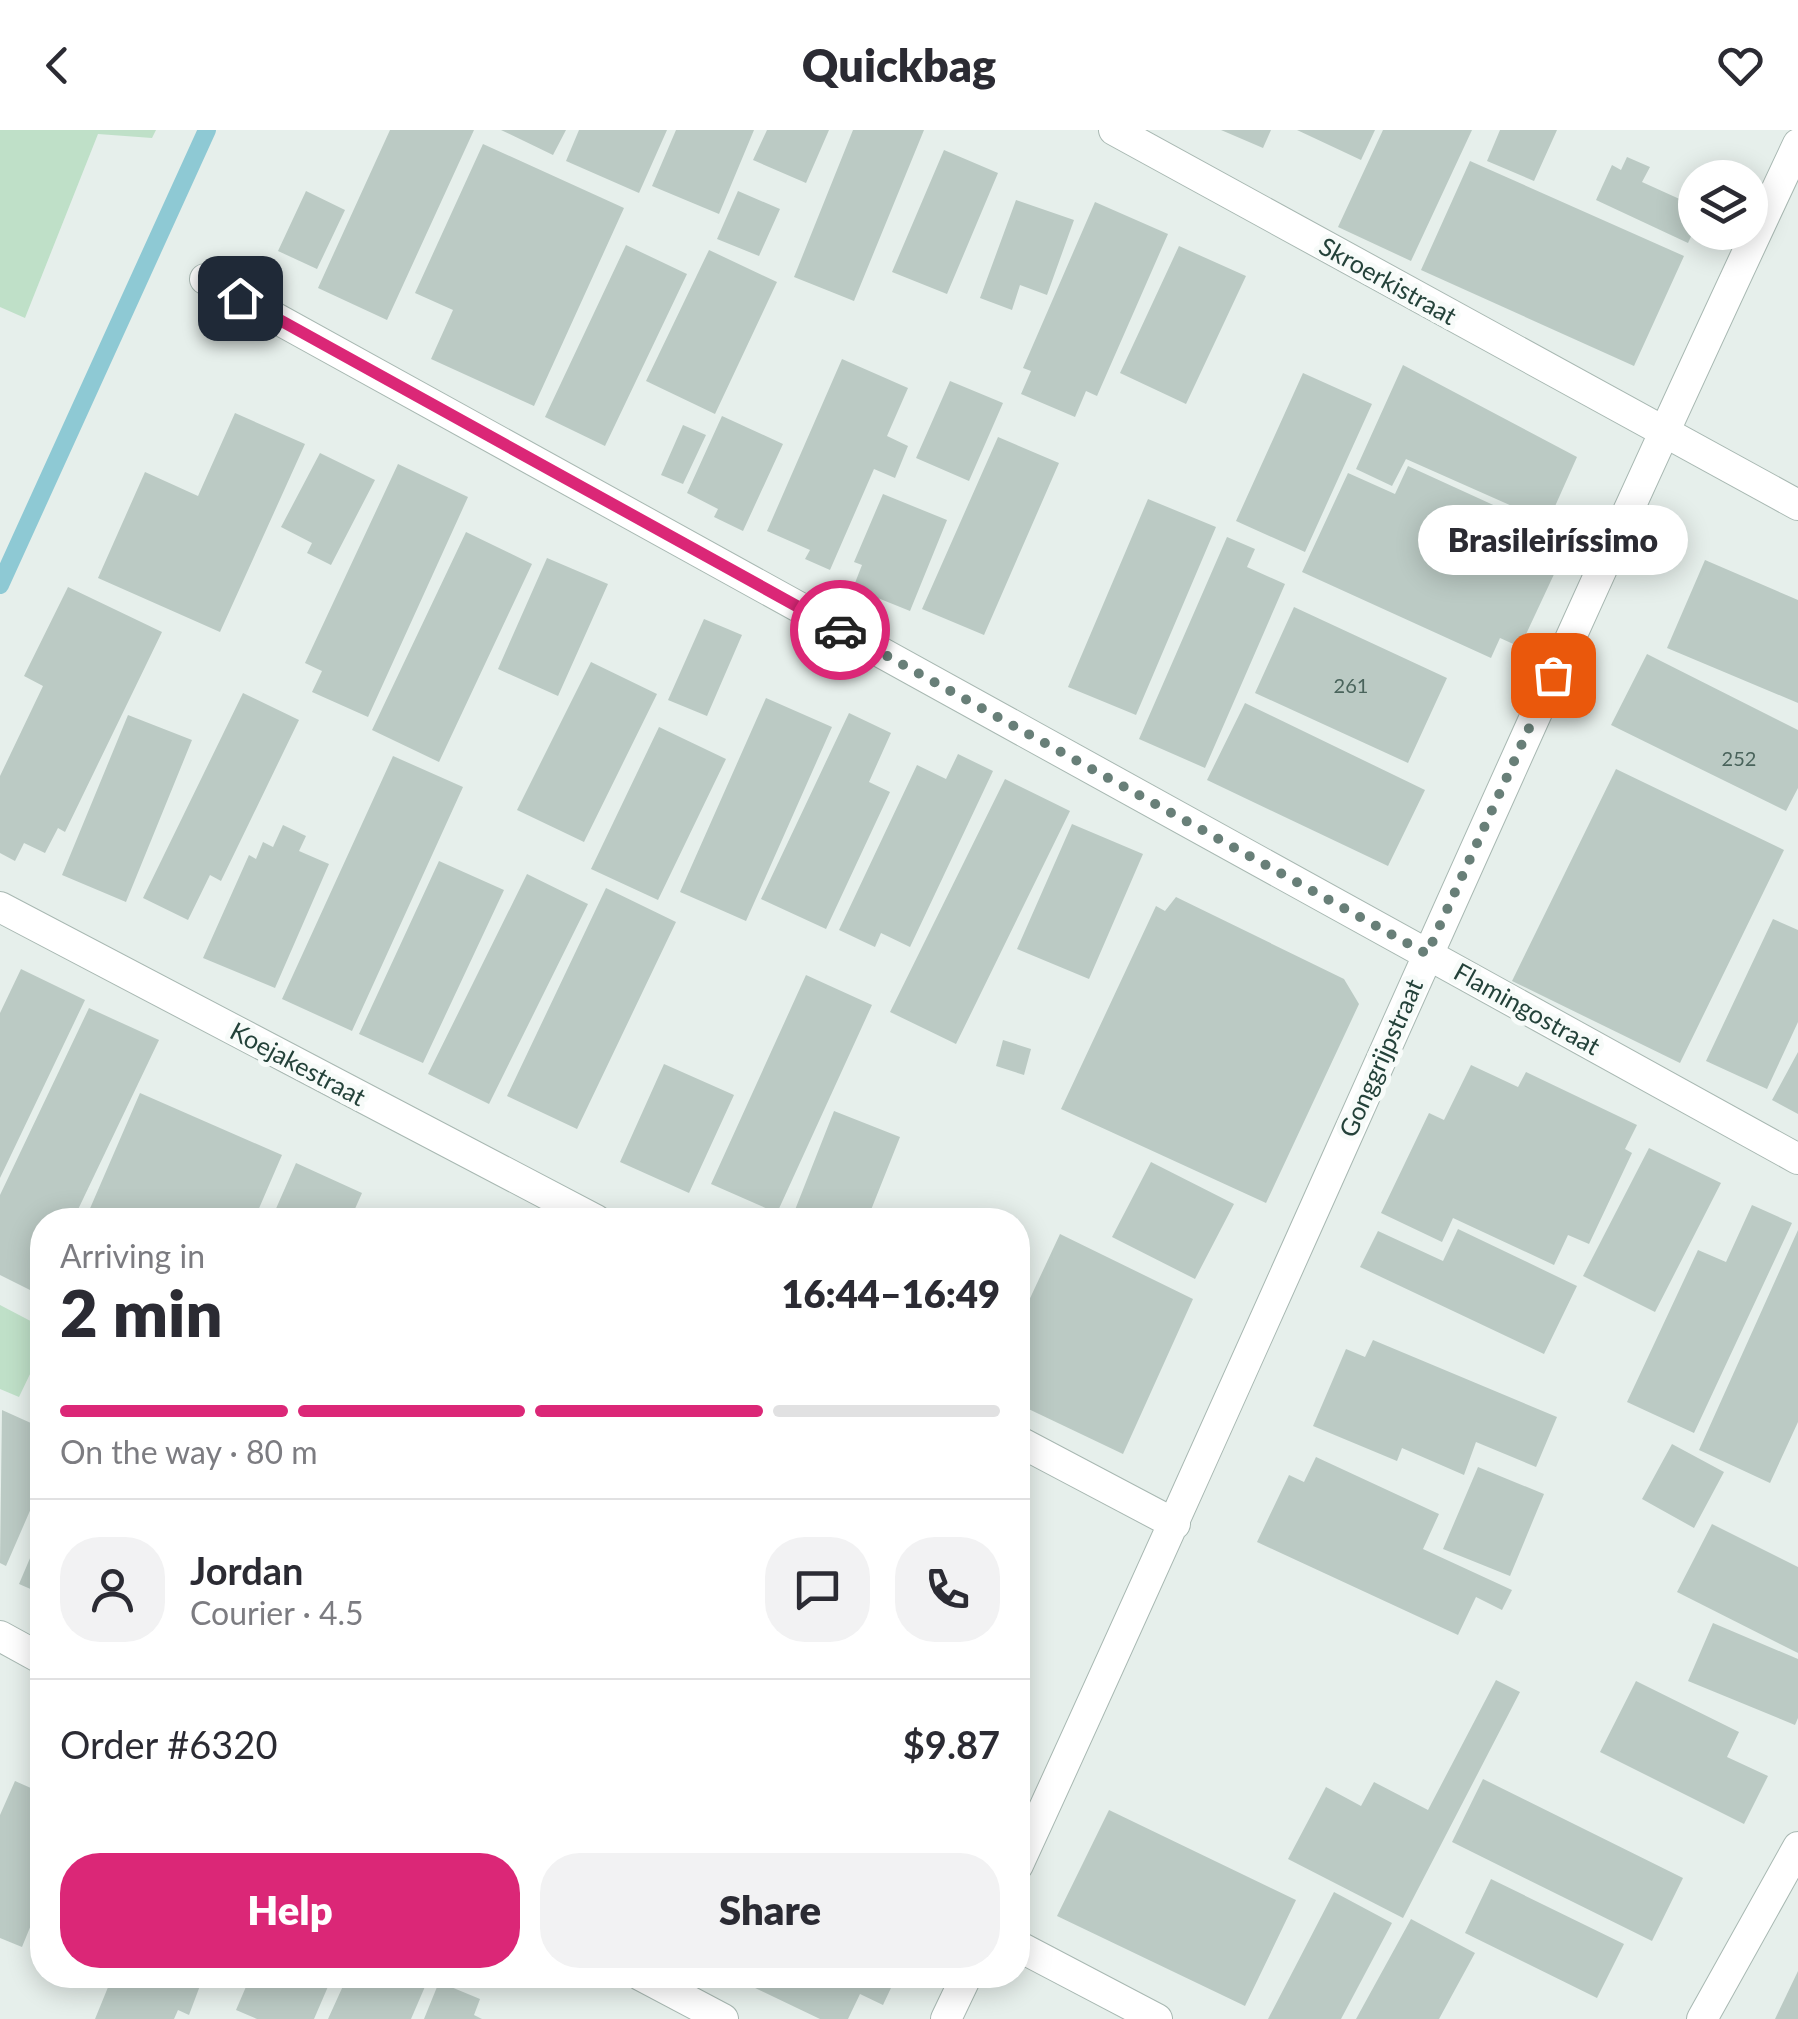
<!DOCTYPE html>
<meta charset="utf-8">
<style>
body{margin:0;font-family:Lato,sans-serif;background:#f2f2f3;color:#2b2b33;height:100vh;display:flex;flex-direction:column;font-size:38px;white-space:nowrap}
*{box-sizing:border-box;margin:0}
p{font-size:32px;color:#7c7c81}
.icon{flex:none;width:55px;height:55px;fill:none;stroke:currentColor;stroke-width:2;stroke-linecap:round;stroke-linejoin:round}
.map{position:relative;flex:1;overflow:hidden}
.sheet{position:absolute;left:30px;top:1078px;width:1000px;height:780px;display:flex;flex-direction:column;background:#fff;border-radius:40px;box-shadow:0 5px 25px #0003}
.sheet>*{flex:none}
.fabs{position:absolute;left:1678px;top:30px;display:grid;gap:20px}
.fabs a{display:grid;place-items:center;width:90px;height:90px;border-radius:50%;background:#fff;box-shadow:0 5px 25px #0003;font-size:50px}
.pin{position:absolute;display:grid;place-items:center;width:85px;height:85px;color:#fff;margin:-42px;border-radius:20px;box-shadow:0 5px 15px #0006}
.courier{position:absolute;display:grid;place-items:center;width:100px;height:100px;margin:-50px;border:8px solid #db2777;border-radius:50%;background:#fff;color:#222;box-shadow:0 2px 12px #0007}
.bubble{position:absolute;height:70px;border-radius:35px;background:#fff;box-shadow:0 5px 25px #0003;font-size:32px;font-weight:800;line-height:70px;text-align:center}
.overview em{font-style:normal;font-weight:800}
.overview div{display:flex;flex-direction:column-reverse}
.overview{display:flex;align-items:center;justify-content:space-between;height:170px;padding:0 30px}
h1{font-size:65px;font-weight:800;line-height:75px}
.bar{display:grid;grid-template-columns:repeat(4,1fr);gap:15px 10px;align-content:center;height:120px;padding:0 30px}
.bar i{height:12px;border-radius:8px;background:#e1e1e2}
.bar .active{background:#db2777}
.bar p{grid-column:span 4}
.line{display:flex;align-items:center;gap:25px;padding:0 30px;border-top:2px solid #e1e1e2}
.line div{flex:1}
.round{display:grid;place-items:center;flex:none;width:105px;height:105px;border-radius:40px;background:#f2f2f3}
.primary-button{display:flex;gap:20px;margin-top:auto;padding:20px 30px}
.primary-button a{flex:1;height:115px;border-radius:40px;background:#db2777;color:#fff;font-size:40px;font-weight:800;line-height:115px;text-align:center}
.primary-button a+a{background:#f2f2f3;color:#2b2b33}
header{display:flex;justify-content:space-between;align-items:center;height:130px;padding:0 30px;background:#fff;font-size:45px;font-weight:800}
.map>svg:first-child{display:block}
</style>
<header><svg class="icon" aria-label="back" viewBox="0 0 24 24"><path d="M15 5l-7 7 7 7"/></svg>Quickbag<svg class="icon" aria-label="heart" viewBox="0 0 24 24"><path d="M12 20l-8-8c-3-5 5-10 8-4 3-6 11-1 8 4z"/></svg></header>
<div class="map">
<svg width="1798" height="1889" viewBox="0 0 1798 1889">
<rect width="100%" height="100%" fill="#e6efeb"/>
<path fill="#bfe0c8" d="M 0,0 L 156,0 L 152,8 L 98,4 L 25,188 L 0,177 Z
M 0,1175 L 42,1197 L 42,1219 L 19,1267 L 0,1259 Z"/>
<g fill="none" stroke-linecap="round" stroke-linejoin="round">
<path stroke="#8ec9d4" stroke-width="18" d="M 0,455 L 207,0"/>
</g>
<path fill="#bbcac4" d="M 390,0 L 474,0 L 387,190 L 318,158 Z
M 501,0 L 566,0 L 553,25 Z
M 579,0 L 667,0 L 639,63 L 566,31 Z
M 676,0 L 754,0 L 719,84 L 652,56 Z
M 767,0 L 829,0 L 806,53 L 753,30 Z
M 853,0 L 924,0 L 854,171 L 794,147 Z
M 1221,0 L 1271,0 L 1263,18 Z
M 1297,0 L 1375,0 L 1361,30 Z
M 1383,0 L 1472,0 L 1411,131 L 1338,97 Z
M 1500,0 L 1557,0 L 1534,51 L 1487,31 Z
M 483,14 L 624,78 L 534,276 L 431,229 L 453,180 L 415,163 Z
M 944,20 L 998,43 L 947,164 L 892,142 Z
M 1627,27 L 1650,37 L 1642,52 L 1695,76 L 1695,98 L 1688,113 L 1596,70 L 1612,35 L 1621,40 Z
M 1470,31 L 1684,126 L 1634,236 L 1421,140 Z
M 306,61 L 345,80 L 317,139 L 278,121 Z
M 738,61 L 780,79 L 759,126 L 717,109 Z
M 1016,70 L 1074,90 L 1047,165 L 1020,155 L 1012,180 L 980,168 Z
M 1095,72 L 1168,104 L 1097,266 L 1086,261 L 1075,287 L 1021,264 L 1031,241 L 1023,238 Z
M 626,115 L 687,144 L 605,316 L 545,287 Z
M 1179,116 L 1246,146 L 1186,274 L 1120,243 Z
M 709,120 L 777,152 L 715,284 L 646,251 Z
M 842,229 L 908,258 L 887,306 L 908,316 L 895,348 L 874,339 L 830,440 L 805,429 L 810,420 L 767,401 Z
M 1403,235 L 1577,327 L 1548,392 L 1406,329 L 1392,356 L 1356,339 Z
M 1303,243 L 1372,274 L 1305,422 L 1236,391 Z
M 950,251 L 1003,273 L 969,351 L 916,328 Z
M 235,283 L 305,314 L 220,502 L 98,448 L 145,342 L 198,366 Z
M 722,286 L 783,314 L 743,401 L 714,387 L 718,379 L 687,363 Z
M 683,295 L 706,305 L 683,354 L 661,345 Z
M 998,307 L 1059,333 L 984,505 L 922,479 Z
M 320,323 L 375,350 L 331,435 L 307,423 L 312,413 L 281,397 Z
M 398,334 L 468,367 L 368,587 L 312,562 L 322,541 L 305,533 Z
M 1408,336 L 1570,410 L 1520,517 L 1500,508 L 1491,528 L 1302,442 L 1348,343 L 1395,364 Z
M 883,364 L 947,390 L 910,481 L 853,458 L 862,435 L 854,432 Z
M 1148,369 L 1216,397 L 1136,585 L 1068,557 Z
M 466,402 L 532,434 L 439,632 L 372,600 Z
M 1227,407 L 1255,419 L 1247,437 L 1285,454 L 1205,638 L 1139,609 Z
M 547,428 L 608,454 L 558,566 L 498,539 Z
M 1705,430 L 1798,470 L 1798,573 L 1667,518 Z
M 68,457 L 162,502 L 65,702 L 58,698 L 45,723 L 24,713 L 15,731 L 0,723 L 0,646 L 43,556 L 24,546 Z
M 1294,477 L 1447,548 L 1408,633 L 1255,563 Z
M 704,489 L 742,505 L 707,586 L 668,570 Z
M 1647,524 L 1798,600 L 1798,658 L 1786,681 L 1611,595 Z
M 591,532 L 657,564 L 584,712 L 517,680 Z
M 243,563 L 299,590 L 221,751 L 210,745 L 188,790 L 143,768 Z
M 766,568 L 832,597 L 746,791 L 680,762 Z
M 1245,573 L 1425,660 L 1388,736 L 1207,650 Z
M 849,583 L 891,603 L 869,652 L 890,662 L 826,799 L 761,769 Z
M 128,585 L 192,610 L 126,772 L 62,745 Z
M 659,597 L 726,629 L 658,770 L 591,739 Z
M 958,624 L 993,641 L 910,817 L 881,803 L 875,817 L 839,800 L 917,635 L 946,649 Z
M 393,626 L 463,657 L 352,901 L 282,869 Z
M 1616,639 L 1784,720 L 1680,933 L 1512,851 Z
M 1005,649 L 1070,681 L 956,914 L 890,882 Z
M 1072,694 L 1143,724 L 1089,849 L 1017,819 Z
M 283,695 L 306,706 L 299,721 L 329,734 L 275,858 L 203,828 L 249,725 L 256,729 L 263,712 L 273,717 Z
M 439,731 L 504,760 L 423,933 L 359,904 Z
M 527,744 L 588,774 L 489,974 L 428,944 Z
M 606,758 L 676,792 L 577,999 L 507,966 Z
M 1176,767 L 1344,849 L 1359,874 L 1266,1073 L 1061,979 L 1156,776 L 1165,781 Z
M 1773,789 L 1798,800 L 1798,892 L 1767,959 L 1706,931 Z
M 21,839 L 85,870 L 0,1048 L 0,883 Z
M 806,845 L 872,875 L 777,1083 L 711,1054 Z
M 89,878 L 159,910 L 73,1090 L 42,1090 L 42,1155 L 38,1164 L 0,1145 L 0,1065 Z
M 1003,910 L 1031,919 L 1024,945 L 996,936 Z
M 1798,922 L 1798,984 L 1772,970 Z
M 664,934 L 734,965 L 689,1063 L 620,1032 Z
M 1471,935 L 1518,957 L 1526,942 L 1637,995 L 1625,1019 L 1632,1023 L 1589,1114 L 1568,1105 L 1554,1135 L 1453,1088 L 1442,1112 L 1381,1083 L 1429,983 L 1444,990 Z
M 140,963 L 282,1025 L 254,1090 L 85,1090 Z
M 834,981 L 900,1007 L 867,1090 L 791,1090 Z
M 1649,1018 L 1721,1053 L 1655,1182 L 1583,1146 Z
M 1151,1032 L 1234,1074 L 1195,1149 L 1112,1107 Z
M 296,1033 L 362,1063 L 350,1090 L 271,1090 Z
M 1752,1075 L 1792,1093 L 1694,1303 L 1627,1272 L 1698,1120 L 1726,1132 Z
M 1458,1099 L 1577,1156 L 1544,1224 L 1360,1137 L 1378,1101 L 1443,1131 Z
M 1798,1100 L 1798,1292 L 1770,1353 L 1699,1320 Z
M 1060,1104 L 1193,1169 L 1123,1324 L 1018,1274 L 1018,1194 Z
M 1373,1210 L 1557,1287 L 1536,1337 L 1476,1312 L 1464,1345 L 1402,1318 L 1397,1331 L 1313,1296 L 1346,1219 L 1365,1227 Z
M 2,1280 L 42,1298 L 42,1353 L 6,1436 L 0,1433 Z
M 1672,1314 L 1724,1342 L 1694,1398 L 1642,1369 Z
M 1316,1327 L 1439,1384 L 1423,1419 L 1512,1460 L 1502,1480 L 1476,1467 L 1458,1505 L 1257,1412 L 1289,1345 L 1304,1352 Z
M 1478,1337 L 1544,1364 L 1510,1446 L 1443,1419 Z
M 1712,1394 L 1798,1437 L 1798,1523 L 1677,1462 Z
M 42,1400 L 42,1464 L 19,1454 Z
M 1713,1493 L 1798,1529 L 1798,1588 L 1795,1595 L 1688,1551 Z
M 1496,1550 L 1520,1562 L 1403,1788 L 1288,1729 L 1326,1657 L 1361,1676 L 1374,1652 L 1428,1680 Z
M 1636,1551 L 1739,1602 L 1727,1627 L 1768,1646 L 1744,1694 L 1600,1622 Z
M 1483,1649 L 1683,1748 L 1652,1811 L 1452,1712 Z
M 15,1651 L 42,1663 L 42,1768 L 22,1817 L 0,1808 L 0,1685 Z
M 1109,1680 L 1296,1770 L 1245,1876 L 1057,1786 Z
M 1491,1749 L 1624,1814 L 1597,1868 L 1465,1803 Z
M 1334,1762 L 1392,1793 L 1341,1889 L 1268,1889 Z
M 1411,1789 L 1475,1823 L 1439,1889 L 1356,1889 Z
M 1798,1841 L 1798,1889 L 1775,1889 Z
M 113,1845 L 204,1845 L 189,1885 L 178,1880 L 174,1889 L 95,1889 Z
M 251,1845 L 333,1845 L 314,1889 L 257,1889 L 236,1880 Z
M 348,1845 L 430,1845 L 411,1889 L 328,1889 Z
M 728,1845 L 897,1845 L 883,1875 L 860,1864 L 848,1889 L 820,1889 Z
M 439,1852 L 480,1869 L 474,1885 L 482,1889 L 424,1889 Z"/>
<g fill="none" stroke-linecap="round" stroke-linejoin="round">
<defs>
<path id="minor" d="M 1114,0 L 1798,375
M 205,149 L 1798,1029
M 0,777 L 596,1090
M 1018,1311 L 1175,1394
M 0,1506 L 42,1529
M 1018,1735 C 1281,1163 1530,584 1798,14
M 1018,1816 L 1157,1889
M 640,1845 L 723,1889
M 946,1889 L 967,1845
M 1702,1889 L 1798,1717"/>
</defs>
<use href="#minor" stroke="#a8b8b2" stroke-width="32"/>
<use href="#minor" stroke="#fff" stroke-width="30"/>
</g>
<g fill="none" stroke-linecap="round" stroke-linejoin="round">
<path stroke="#687f78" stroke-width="10" stroke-dasharray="0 18" d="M 840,500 L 1427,824 L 1553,545"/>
<path stroke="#db2777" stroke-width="12" d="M 240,168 L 840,500"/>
</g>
<g text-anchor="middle" stroke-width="10" stroke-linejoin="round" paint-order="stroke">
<g font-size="20" fill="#4a645c">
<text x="1351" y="563">261</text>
<text x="1739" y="636">252</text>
</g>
<g font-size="25" fill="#24423a" stroke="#f7fbf9">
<text transform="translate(1388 151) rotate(29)" y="9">Skroerkistraat</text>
<text transform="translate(1527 879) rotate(29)" y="9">Flamingostraat</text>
<text transform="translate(1381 928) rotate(-66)" y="9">Gonggrijpstraat</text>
<text transform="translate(298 934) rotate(28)" y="9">Koejakestraat</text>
</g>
</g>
</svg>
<div class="fabs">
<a><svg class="icon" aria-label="layers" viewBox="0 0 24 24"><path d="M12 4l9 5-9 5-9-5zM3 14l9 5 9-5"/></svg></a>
</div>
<div class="pin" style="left:1553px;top:545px;background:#ea580c"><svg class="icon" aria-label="bag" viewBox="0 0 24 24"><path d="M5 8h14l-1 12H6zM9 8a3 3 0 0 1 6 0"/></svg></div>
<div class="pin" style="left:240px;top:168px;background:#1f2937"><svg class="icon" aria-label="home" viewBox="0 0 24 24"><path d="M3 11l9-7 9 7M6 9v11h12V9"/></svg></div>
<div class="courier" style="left:840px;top:500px"><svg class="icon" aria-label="car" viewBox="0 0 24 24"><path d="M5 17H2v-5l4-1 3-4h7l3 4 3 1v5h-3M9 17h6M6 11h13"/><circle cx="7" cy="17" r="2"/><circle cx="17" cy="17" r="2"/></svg></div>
<div class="bubble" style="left:1418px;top:375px;width:270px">Brasileiríssimo</div>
<section class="sheet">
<div class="overview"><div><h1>2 min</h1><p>Arriving in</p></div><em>16:44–16:49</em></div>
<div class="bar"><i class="active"></i><i class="active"></i><i class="active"></i><i></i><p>On the way · 80 m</p></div>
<div class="line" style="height:180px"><a class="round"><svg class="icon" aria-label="person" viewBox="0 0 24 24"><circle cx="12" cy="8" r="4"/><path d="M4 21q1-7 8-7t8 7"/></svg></a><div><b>Jordan</b><p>Courier · 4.5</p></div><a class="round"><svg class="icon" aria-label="chat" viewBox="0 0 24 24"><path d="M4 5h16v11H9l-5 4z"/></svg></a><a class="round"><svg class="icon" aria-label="phone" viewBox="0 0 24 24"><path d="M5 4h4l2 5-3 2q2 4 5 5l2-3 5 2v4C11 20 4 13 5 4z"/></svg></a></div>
<div class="line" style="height:130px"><div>Order #6320</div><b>$9.87</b></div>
<div class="primary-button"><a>Help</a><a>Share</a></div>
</section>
</div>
